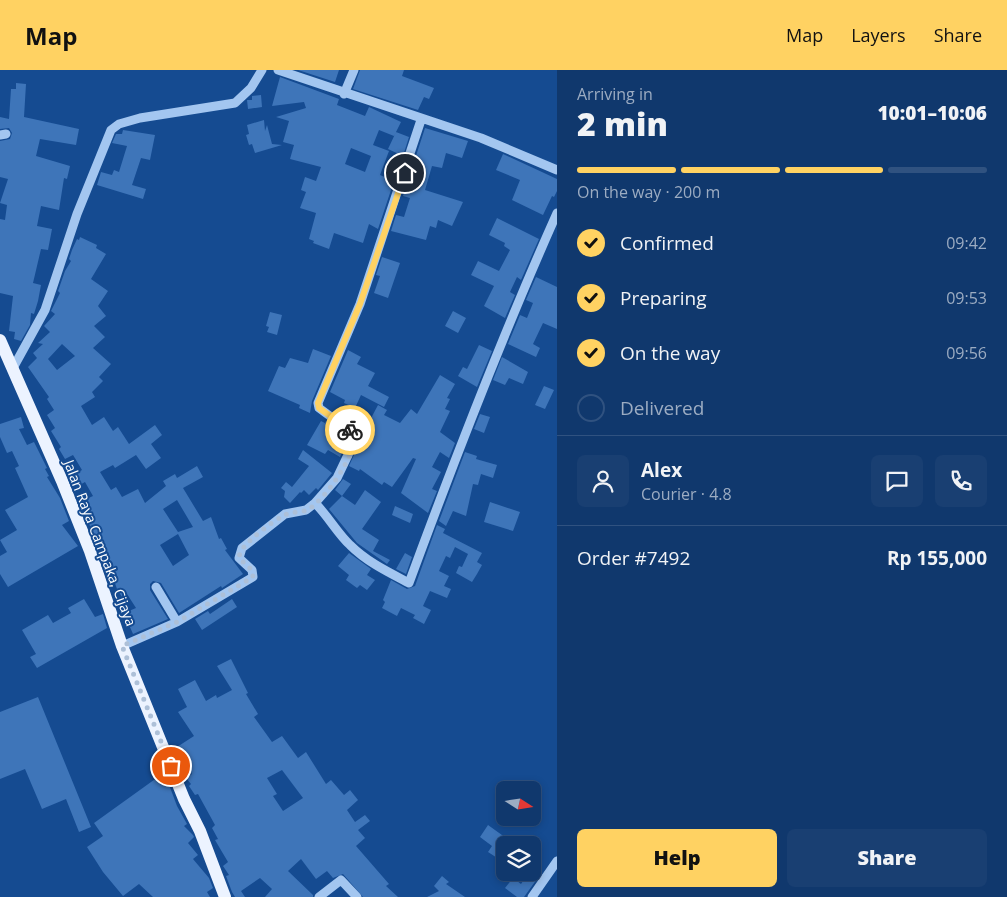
<!DOCTYPE html>
<meta charset="utf-8">
<style>
body{margin:0;font-family:"Open Sans",sans-serif;background:#193f72;color:#f1f3f6;height:100vh;display:flex;flex-direction:column;font-size:19px;white-space:nowrap}
*{box-sizing:border-box;margin:0}
p{font-size:16px;color:#9cacc2}
.icon{flex:none;width:28px;height:28px;fill:none;stroke:currentColor;stroke-width:2;stroke-linecap:round;stroke-linejoin:round}
.map{position:relative;flex:1;overflow:hidden}
.details{display:flex;flex-direction:column;background:#10386d;width:450px}
.details>*{flex:none}
.needle{width:32px;rotate:102deg}
.tools{position:absolute;left:496px;top:711px;display:grid;gap:10px}
.tools a{display:grid;place-items:center;width:45px;height:45px;border-radius:8px;background:#10386d;box-shadow:0 2px 8px #0003,0 0 0 1px #305280;font-size:25px}
.pin{position:absolute;display:grid;place-items:center;width:42px;height:42px;color:#fff;margin:-21px;border:2px solid #fff;border-radius:50%;box-shadow:0 1px 5px #0007}
.courier{position:absolute;display:grid;place-items:center;width:50px;height:50px;margin:-25px;border:4px solid #ffd262;border-radius:50%;background:#fff;color:#222;box-shadow:0 1px 6px #0007}
.overview em{font-style:normal;font-weight:800}
.overview div{display:flex;flex-direction:column-reverse}
.overview{display:flex;align-items:center;justify-content:space-between;height:85px;padding:0 20px}
h1{font-size:32px;font-weight:800;line-height:38px}
.bar{display:grid;grid-template-columns:repeat(4,1fr);gap:8px 5px;align-content:center;height:60px;padding:0 20px}
.bar i{height:6px;border-radius:4px;background:#305280}
.bar .selected{background:#ffd262}
.bar p{grid-column:span 4}
.line{display:flex;align-items:center;gap:12px;padding:0 20px;border-top:1px solid #305280}
.line div{flex:1}
.round{display:grid;place-items:center;flex:none;width:52px;height:52px;border-radius:8px;background:#193f72}
ol{padding:0 20px;list-style:none}
li{display:flex;align-items:center;gap:15px;height:55px}
li p{margin-inline-start:auto}
li .icon{padding:5px;border-radius:50%;background:#ffd262;color:#111;stroke-width:4}
li:last-child{color:#9cacc2}
li i{width:28px;height:28px;border:2px solid #305280;border-radius:50%}
.primary-button{display:flex;gap:10px;margin-top:auto;padding:10px 20px}
.primary-button a{flex:1;height:58px;border-radius:8px;background:#ffd262;color:#111;font-size:20px;font-weight:800;line-height:58px;text-align:center}
.primary-button a+a{background:#193f72;color:#f1f3f6}
header{display:flex;align-items:center;gap:30px;box-sizing:border-box;height:70px;padding:0 25px;background:#ffd262;color:#111}
header strong{font-size:24px}
nav{display:flex;gap:28px;margin-inline-start:auto;font-size:18px}
main{display:flex;flex:1;min-height:0}
.map>svg:first-child{display:block}
</style>
<header>
<strong>Map</strong>
<nav><a>Map</a><a>Layers</a><a>Share</a></nav>
</header>
<main>
<div class="map">
<svg width="557" height="827" viewBox="0 0 557 827">
<rect width="100%" height="100%" fill="#154b91"/>
<path fill="#3e75b9" fill-rule="evenodd" d="M 298,0 L 339,0 L 335,12 Z
M 360,0 L 404,0 L 402,6 L 434,18 L 429,29 L 424,27 L 418,40 L 353,19 Z
M 280,7 L 339,29 L 337,35 L 365,46 L 369,37 L 401,52 L 394,66 L 379,60 L 373,75 L 389,81 L 380,105 L 394,111 L 378,159 L 369,154 L 363,173 L 334,163 L 329,179 L 313,173 L 314,171 L 309,169 L 316,143 L 300,138 L 306,122 L 301,120 L 305,107 L 316,111 L 321,97 L 290,89 L 294,75 L 283,72 L 289,51 L 276,47 L 306,38 L 304,32 L 272,36 ZM 351,78 L 371,86 L 365,102 L 345,94 Z
M 16,13 L 26,14 L 24,47 L 79,59 L 76,75 L 40,69 L 36,86 L 70,96 L 67,109 L 64,108 L 59,140 L 41,136 L 37,156 L 52,159 L 48,180 L 41,179 L 33,213 L 41,215 L 38,231 L 34,244 L 31,243 L 30,255 L 21,271 L 14,269 L 15,262 L 9,261 L 13,226 L 0,223 L 0,149 L 5,150 L 7,135 L 0,133 L 8,109 L 0,107 L 0,71 L 10,69 L 12,63 L 9,58 L 0,59 L 0,47 L 9,49 L 11,19 L 16,19 Z
M 261,25 L 262,37 L 248,39 L 247,30 L 252,30 L 252,26 Z
M 264,50 L 265,61 L 267,55 L 272,74 L 282,75 L 255,83 L 252,74 L 249,75 L 246,65 L 249,64 L 247,55 Z
M 425,58 L 468,71 L 462,88 L 446,83 L 442,98 L 432,96 L 425,120 L 463,132 L 452,156 L 438,150 L 436,158 L 430,156 L 426,170 L 391,161 L 396,145 L 404,147 L 410,128 L 403,126 Z
M 123,60 L 155,65 L 150,90 L 141,88 L 132,115 L 146,119 L 143,129 L 97,115 L 101,102 L 112,105 L 114,100 L 119,102 L 127,76 L 112,73 L 116,64 L 122,64 Z
M 396,62 L 409,67 L 403,86 L 388,79 Z
M 503,84 L 557,109 L 557,121 L 554,127 L 552,126 L 543,145 L 512,130 L 520,110 L 496,100 Z
M 497,148 L 539,169 L 521,210 L 517,207 L 510,222 L 515,225 L 505,248 L 484,236 L 494,216 L 471,205 L 478,191 L 499,201 L 510,180 L 504,176 L 505,173 L 489,165 Z
M 80,167 L 97,175 L 96,178 L 106,184 L 91,209 L 108,221 L 98,236 L 106,246 L 94,256 L 105,267 L 93,278 L 111,294 L 99,307 L 103,311 L 92,322 L 95,327 L 81,336 L 92,355 L 104,347 L 113,361 L 118,357 L 129,374 L 155,355 L 162,365 L 151,374 L 161,388 L 146,399 L 136,385 L 115,398 L 113,395 L 100,402 L 111,420 L 116,417 L 122,427 L 138,419 L 145,433 L 166,416 L 163,411 L 175,404 L 177,408 L 197,396 L 203,407 L 183,418 L 203,451 L 211,447 L 219,469 L 221,468 L 227,479 L 225,480 L 243,504 L 222,518 L 221,516 L 179,543 L 161,513 L 153,511 L 150,514 L 150,520 L 168,549 L 133,564 L 124,543 L 136,538 L 127,524 L 122,527 L 117,519 L 107,490 L 86,448 L 89,446 L 82,431 L 93,426 L 85,412 L 76,417 L 70,407 L 82,400 L 73,385 L 65,389 L 59,379 L 61,377 L 51,361 L 55,358 L 47,345 L 54,340 L 47,329 L 49,327 L 28,297 L 37,288 L 33,283 L 43,274 L 38,273 L 50,262 L 44,256 L 55,244 L 51,241 L 60,223 L 58,221 L 65,201 L 71,191 L 69,189 L 72,180 L 77,169 L 79,170 ZM 62,274 L 75,286 L 57,300 L 48,289 ZM 177,430 L 193,457 L 178,462 L 163,439 ZM 178,464 L 189,485 L 173,496 L 160,475 Z
M 382,187 L 400,193 L 388,228 L 374,223 L 380,206 L 376,205 Z
M 536,207 L 557,217 L 557,259 L 543,253 L 533,274 L 540,278 L 536,287 L 508,274 L 520,245 L 527,248 L 533,233 L 526,230 Z
M 453,241 L 466,248 L 458,263 L 445,256 Z
M 270,242 L 282,245 L 277,265 L 267,262 L 269,257 L 266,256 Z
M 479,275 L 492,281 L 477,317 L 458,306 L 463,297 L 467,299 Z
M 313,279 L 331,286 L 312,331 L 310,343 L 299,338 L 300,335 L 268,321 L 279,296 L 285,298 L 290,288 L 308,293 Z
M 348,280 L 361,287 L 357,294 L 375,303 L 368,316 L 389,327 L 384,337 L 361,325 L 355,338 L 344,333 L 345,330 L 330,322 Z
M 502,287 L 528,302 L 523,314 L 509,308 L 505,315 L 493,310 Z
M 440,305 L 455,314 L 447,328 L 450,329 L 445,339 L 450,341 L 440,362 L 455,373 L 449,388 L 440,382 L 432,397 L 441,402 L 432,419 L 437,421 L 428,443 L 401,423 L 416,389 L 413,388 L 392,417 L 384,412 L 382,415 L 360,399 L 359,401 L 349,396 L 363,365 L 346,350 L 350,342 L 369,352 L 378,335 L 387,340 L 384,345 L 400,353 L 411,339 L 417,344 Z
M 544,316 L 554,320 L 545,339 L 535,335 Z
M 480,344 L 490,347 L 484,363 L 474,359 Z
M 21,347 L 24,358 L 19,359 L 27,375 L 34,372 L 47,398 L 45,399 L 49,406 L 47,407 L 60,428 L 69,451 L 62,455 L 78,476 L 8,517 L 0,504 L 0,486 L 7,482 L 0,470 L 17,460 L 5,440 L 28,427 L 15,398 L 19,396 L 12,381 L 7,383 L 0,367 L 0,354 Z
M 321,351 L 325,353 L 326,351 L 349,368 L 340,387 L 328,380 L 325,384 L 307,375 Z
M 303,380 L 332,403 L 318,420 L 316,418 L 309,425 L 304,420 L 301,423 L 300,422 L 290,433 L 284,427 L 285,421 L 281,418 L 286,412 L 292,417 L 309,396 L 298,389 Z
M 465,382 L 477,386 L 476,389 L 497,395 L 493,408 L 481,404 L 478,415 L 473,414 L 466,446 L 453,441 L 446,456 L 439,451 Z
M 343,409 L 351,414 L 342,426 L 335,420 Z
M 365,420 L 381,432 L 362,459 L 379,470 L 373,481 L 390,490 L 387,494 L 357,473 L 329,439 L 342,426 L 355,435 Z
M 490,432 L 520,442 L 513,461 L 484,452 Z
M 395,436 L 413,444 L 410,453 L 392,445 Z
M 437,455 L 445,459 L 443,463 L 482,483 L 477,492 L 482,495 L 477,504 L 472,512 L 456,503 L 459,496 L 462,497 L 468,484 L 455,477 L 450,488 L 446,486 L 439,501 L 449,506 L 444,516 L 451,519 L 447,528 L 430,521 L 423,536 L 431,540 L 424,554 L 413,548 L 415,545 L 401,538 L 397,546 L 382,538 L 385,532 L 383,530 L 391,510 L 407,519 L 415,516 Z
M 349,483 L 371,499 L 367,505 L 375,510 L 367,520 L 360,515 L 357,518 L 346,510 L 349,505 L 338,496 Z
M 405,483 L 412,487 L 406,504 L 396,499 Z
M 84,529 L 95,547 L 103,544 L 107,558 L 37,598 L 30,587 L 36,584 L 22,560 L 48,545 L 53,553 L 71,543 L 68,538 Z
M 232,529 L 237,537 L 202,560 L 195,549 L 208,541 L 210,544 Z
M 231,589 L 248,623 L 246,624 L 258,644 L 254,647 L 272,672 L 282,666 L 298,688 L 306,682 L 326,714 L 331,710 L 344,725 L 350,720 L 358,730 L 347,740 L 355,752 L 365,745 L 370,751 L 358,760 L 365,768 L 356,776 L 389,814 L 386,816 L 398,827 L 363,827 L 343,804 L 333,808 L 327,801 L 316,809 L 301,789 L 288,801 L 313,825 L 313,827 L 265,827 L 272,819 L 260,808 L 241,821 L 245,827 L 235,827 L 232,822 L 226,806 L 229,805 L 223,796 L 228,792 L 215,770 L 218,769 L 212,758 L 215,755 L 198,724 L 195,725 L 189,716 L 191,714 L 186,708 L 192,704 L 181,688 L 184,687 L 177,677 L 194,666 L 178,642 L 187,637 L 178,619 L 195,610 L 206,631 L 216,625 L 217,628 L 232,620 L 217,596 ZM 282,700 L 303,728 L 283,741 L 273,726 L 277,724 L 267,708 Z
M 38,627 L 91,757 L 79,762 L 66,729 L 42,739 L 25,699 L 0,709 L 0,642 Z
M 157,693 L 165,704 L 177,736 L 187,754 L 184,756 L 193,765 L 194,767 L 188,773 L 198,785 L 193,789 L 209,808 L 213,818 L 207,822 L 210,827 L 153,827 L 139,814 L 123,826 L 103,802 L 87,777 L 103,766 L 94,753 L 158,707 L 151,697 Z
M 488,755 L 516,775 L 505,775 L 505,793 L 488,782 L 492,776 L 480,767 Z
M 534,796 L 542,802 L 524,827 L 517,827 L 505,818 L 513,808 L 521,814 L 529,802 L 532,802 Z
M 442,806 L 449,812 L 446,814 L 465,827 L 427,827 L 439,821 L 434,816 Z"/>
<g fill="none" stroke-linecap="round" stroke-linejoin="round">
<path stroke="#a3c6f0" stroke-width="9" d="M 278,0 L 481,68 L 557,100
M 344,24 L 354,0
M 0,65 L 6,64
M 13,298 L 45,240 L 77,144 L 111,60 L 119,54 L 140,48 L 235,33 L 251,18 L 262,0
M 315,433 C 328,446 338,464 350,475 C 367,492 388,502 409,513 C 455,388 503,264 557,143
M 156,517 L 177,552
M 122,576 L 177,552 L 253,507 L 252,500 L 239,488 L 242,478 L 285,444 L 306,440 L 315,433 L 337,408 L 357,366 L 319,338 L 318,333 L 360,234 L 421,50
M 319,827 L 341,810 L 357,827
M 532,827 L 557,791"/>
<path stroke="#ecf3ff" stroke-width="12" d="M 0,270 L 62,411 L 90,481 L 122,576 L 184,729 L 200,761 L 225,827"/>
</g>
<g fill="none" stroke-linecap="round" stroke-linejoin="round">
<path stroke="#adc0d8" stroke-width="5" stroke-dasharray="0 9" d="M 171,696 L 122,576 L 177,552 L 253,507 L 252,500 L 239,488 L 240,482 C 249,469 270,453 285,445 C 291,441 301,443 307,440 C 325,431 354,386 356,366 L 350,360"/>
<path stroke="#ffd262" stroke-width="6" d="M 350,360 L 319,338 L 318,333 L 360,234 L 405,103"/>
</g>
<g text-anchor="middle" stroke-width="4" stroke-linejoin="round" paint-order="stroke">
<g font-size="14" fill="#fff" stroke="#154b91">
<text transform="translate(100 473) rotate(69)" y="5">Jalan Raya Campaka, Cijaya</text>
</g>
</g>
</svg>
<div class="tools">
<a><svg class="needle" viewBox="-14 -14 28 28"><path d="M0-13l5 13h-10z" fill="#e53935"/><path d="M0 13l5-13h-10z" fill="#9cacc2"/></svg></a>
<a><svg class="icon" aria-label="layers" viewBox="0 0 24 24"><path d="M12 4l9 5-9 5-9-5zM3 14l9 5 9-5"/></svg></a>
</div>
<div class="pin" style="left:171px;top:696px;background:#ea580c"><svg class="icon" aria-label="bag" viewBox="0 0 24 24"><path d="M5 8h14l-1 12H6zM9 8a3 3 0 0 1 6 0"/></svg></div>
<div class="pin" style="left:405px;top:103px;background:#1f2937"><svg class="icon" aria-label="home" viewBox="0 0 24 24"><path d="M3 11l9-7 9 7M6 9v11h12V9"/></svg></div>
<div class="courier" style="left:350px;top:360px"><svg class="icon" aria-label="bike" viewBox="0 0 24 24"><circle cx="6" cy="16" r="4"/><circle cx="18" cy="16" r="4"/><path d="M6 16l4-8h5l3 8M10 8l3 8H6M13 5h3"/></svg></div>
</div>
<section class="details">
<div class="overview"><div><h1>2 min</h1><p>Arriving in</p></div><em>10:01–10:06</em></div>
<div class="bar"><i class="selected"></i><i class="selected"></i><i class="selected"></i><i></i><p>On the way · 200 m</p></div>
<ol>
<li><svg class="icon" aria-label="check" viewBox="0 0 24 24"><path d="M5 12l5 5 9-10"/></svg>Confirmed<p>09:42</p></li>
<li><svg class="icon" aria-label="check" viewBox="0 0 24 24"><path d="M5 12l5 5 9-10"/></svg>Preparing<p>09:53</p></li>
<li><svg class="icon" aria-label="check" viewBox="0 0 24 24"><path d="M5 12l5 5 9-10"/></svg>On the way<p>09:56</p></li>
<li><i></i>Delivered</li>
</ol>
<div class="line" style="height:90px"><a class="round"><svg class="icon" aria-label="person" viewBox="0 0 24 24"><circle cx="12" cy="8" r="4"/><path d="M4 21q1-7 8-7t8 7"/></svg></a><div><b>Alex</b><p>Courier · 4.8</p></div><a class="round"><svg class="icon" aria-label="chat" viewBox="0 0 24 24"><path d="M4 5h16v11H9l-5 4z"/></svg></a><a class="round"><svg class="icon" aria-label="phone" viewBox="0 0 24 24"><path d="M5 4h4l2 5-3 2q2 4 5 5l2-3 5 2v4C11 20 4 13 5 4z"/></svg></a></div>
<div class="line" style="height:65px"><div>Order #7492</div><b>Rp 155,000</b></div>
<div class="primary-button"><a>Help</a><a>Share</a></div>
</section>
</main>
